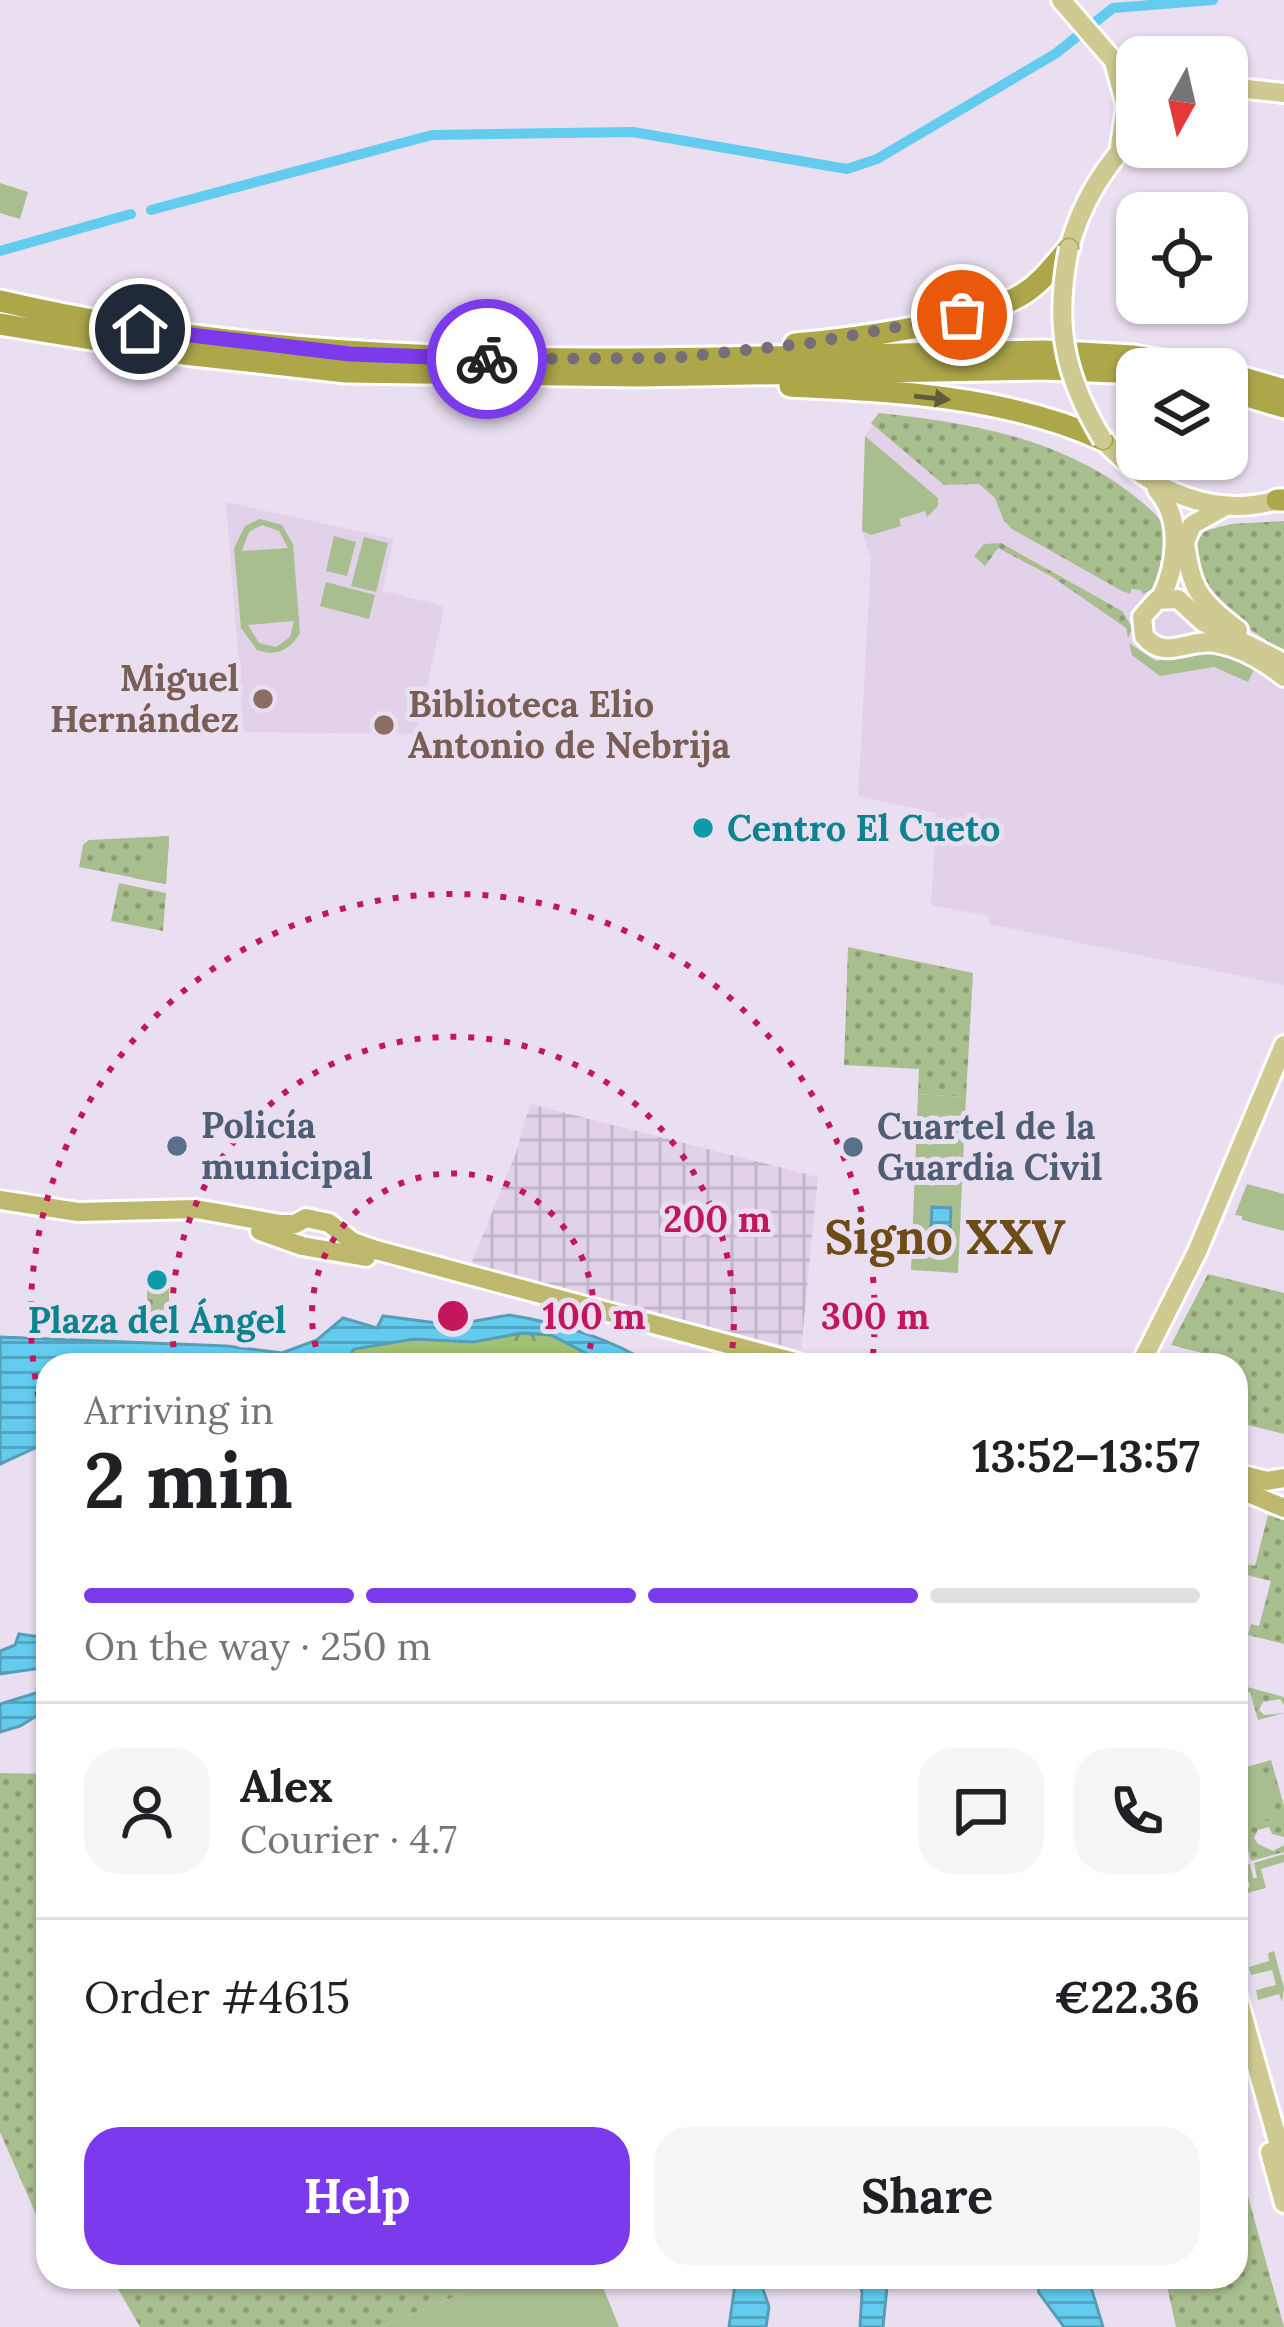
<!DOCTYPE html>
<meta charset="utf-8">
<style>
body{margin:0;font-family:Lora,serif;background:#f6f6f6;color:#202124;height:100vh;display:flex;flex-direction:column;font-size:45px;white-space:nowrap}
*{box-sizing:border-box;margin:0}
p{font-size:39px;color:#757577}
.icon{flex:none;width:66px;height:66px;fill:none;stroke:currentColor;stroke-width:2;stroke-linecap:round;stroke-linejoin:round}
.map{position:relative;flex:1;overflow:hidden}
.side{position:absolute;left:36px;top:1353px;width:1212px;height:936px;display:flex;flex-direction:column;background:#fff;border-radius:36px;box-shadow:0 3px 9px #0004}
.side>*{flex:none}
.needle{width:78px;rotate:188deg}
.tools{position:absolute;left:1116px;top:36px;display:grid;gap:24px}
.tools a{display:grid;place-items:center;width:132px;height:132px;border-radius:24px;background:#fff;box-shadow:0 3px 9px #0004;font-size:60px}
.pin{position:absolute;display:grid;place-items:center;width:102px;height:102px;color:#fff;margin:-51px;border:6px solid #fff;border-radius:50%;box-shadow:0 3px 12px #0007}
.courier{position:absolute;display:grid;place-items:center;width:120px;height:120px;margin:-60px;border:9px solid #7c3aed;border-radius:50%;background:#fff;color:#222;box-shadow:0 3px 15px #0007}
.overview em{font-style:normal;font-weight:800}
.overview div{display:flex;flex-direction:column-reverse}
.overview{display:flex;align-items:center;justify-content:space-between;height:204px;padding:0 48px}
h1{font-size:78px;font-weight:800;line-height:90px}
.bar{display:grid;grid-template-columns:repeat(4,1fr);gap:18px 12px;align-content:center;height:144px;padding:0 48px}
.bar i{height:15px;border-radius:9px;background:#e0e0e0}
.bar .active{background:#7c3aed}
.bar p{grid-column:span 4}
.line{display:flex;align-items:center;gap:30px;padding:0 48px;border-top:3px solid #e0e0e0}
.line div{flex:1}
.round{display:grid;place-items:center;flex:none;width:126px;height:126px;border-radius:36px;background:#f6f6f6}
.primary-button{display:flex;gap:24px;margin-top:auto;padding:24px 48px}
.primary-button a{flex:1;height:138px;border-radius:36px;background:#7c3aed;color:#fff;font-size:48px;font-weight:800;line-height:138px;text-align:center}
.primary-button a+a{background:#f6f6f6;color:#202124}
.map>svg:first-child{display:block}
</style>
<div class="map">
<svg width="1284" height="2327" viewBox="0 0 1284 2327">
<defs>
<pattern id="industrial-grid" width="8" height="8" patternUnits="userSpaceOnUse" patternTransform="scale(3)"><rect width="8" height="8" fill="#e1d2e9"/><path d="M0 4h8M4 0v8" fill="none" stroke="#c2b5c9"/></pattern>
<pattern id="grass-dots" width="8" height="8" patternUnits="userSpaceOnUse" patternTransform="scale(3)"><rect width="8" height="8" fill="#a9be8f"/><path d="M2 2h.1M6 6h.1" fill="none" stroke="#8a9b76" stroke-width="1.8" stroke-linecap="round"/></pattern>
<pattern id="forest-crowns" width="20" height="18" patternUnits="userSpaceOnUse" patternTransform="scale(3)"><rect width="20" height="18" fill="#a0c073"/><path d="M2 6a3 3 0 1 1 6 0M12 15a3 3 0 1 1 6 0" fill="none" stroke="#839d5f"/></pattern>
<pattern id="water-rules" width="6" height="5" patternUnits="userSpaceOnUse" patternTransform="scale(3)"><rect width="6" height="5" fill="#63cbee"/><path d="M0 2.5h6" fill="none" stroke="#52a5c2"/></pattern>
</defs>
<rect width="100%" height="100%" fill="#eadff1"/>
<path fill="#e1d2e9" d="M 879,413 L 936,419 L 1017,436 L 1057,451 L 1112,478 L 1149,508 L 1160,520 L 1166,536 L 1192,547 L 1204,531 L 1231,524 L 1284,521 L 1284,985 L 989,924 L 989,916 L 931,905 L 936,813 L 858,796 L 871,559 L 862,531 L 865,436 Z
M 226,502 L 394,539 L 382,591 L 442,606 L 444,610 L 416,734 L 244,732 Z"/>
<path fill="url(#industrial-grid)" d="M 530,1104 L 818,1177 L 801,1350 L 470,1267 L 516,1153 Z"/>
<path fill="url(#grass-dots)" d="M 879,413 C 972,423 1064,439 1138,499 C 1149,508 1165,520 1166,535 C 1166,547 1161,575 1155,588 L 1142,594 L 1141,590 L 1131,589 L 1131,594 L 1122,591 L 1012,529 L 1004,521 L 995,498 L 979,484 L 944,485 L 871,423 Z
M 1284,521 L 1284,652 L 1229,615 L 1200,584 L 1193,548 L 1204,531 L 1231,524 Z
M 1001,543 L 1122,611 L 1133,629 L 1128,638 L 1126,628 L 1051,576 L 998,548 L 985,566 L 974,556 L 984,544 Z
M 169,836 L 166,884 L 79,867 L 83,845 L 89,840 Z
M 119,883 L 166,893 L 163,931 L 111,921 Z
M 848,947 L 973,973 L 966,1097 L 918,1094 L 919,1069 L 844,1065 Z
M 1208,1274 L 1284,1293 L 1284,1434 L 1236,1422 L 1236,1365 L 1224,1365 L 1225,1359 L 1171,1345 Z
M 147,1278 L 169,1278 L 169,1320 L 147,1321 Z
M 1268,1515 L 1284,1518 L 1284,1644 L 1248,1635 L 1251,1624 L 1259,1626 L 1271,1581 L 1247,1575 L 1236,1614 L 1237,1562 L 1255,1566 Z
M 1236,1684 L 1284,1697 L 1284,1705 L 1280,1699 L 1263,1702 L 1259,1710 L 1264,1715 L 1284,1713 L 1258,1720 L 1250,1692 L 1236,1695 Z
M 1271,1760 L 1284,1806 L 1284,1837 L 1272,1834 L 1269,1827 L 1258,1830 L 1254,1838 L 1258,1844 L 1273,1851 L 1284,1845 L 1284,1852 L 1251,1861 L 1236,1807 L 1236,1770 Z
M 0,1773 L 48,1774 L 48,2242 L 0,2132 Z
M 1236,2153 L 1284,2327 L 1176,2327 L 1165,2277 L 1236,2277 Z
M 111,2277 L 502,2277 L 381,2327 L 140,2327 Z"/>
<path fill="url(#forest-crowns)" d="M 522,1333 L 551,1335 L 597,1359 L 627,1365 L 343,1365 L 353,1349 L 414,1339 L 473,1342 Z"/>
<path fill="#a9be8f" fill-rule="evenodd" d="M 0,183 L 28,192 L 20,219 L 0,213 Z
M 865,436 L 938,498 L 938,506 L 927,517 L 925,511 L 899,519 L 901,526 L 871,535 L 862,531 Z
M 260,519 L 282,525 L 293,544 L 300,633 C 290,650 276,657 257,650 L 241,628 L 234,548 L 245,526 ZM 262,525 L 279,531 L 288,548 L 242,551 L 249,532 ZM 294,621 L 290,637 L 276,647 L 259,643 L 248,625 Z
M 334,536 L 356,542 L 347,576 L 326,571 Z
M 364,537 L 388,543 L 376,592 L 351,586 Z
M 326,582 L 375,595 L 369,619 L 320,606 Z
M 1129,643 L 1156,661 L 1208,651 L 1255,668 L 1248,682 L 1214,667 L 1160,676 L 1132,655 Z
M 169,841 L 166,884 L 133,878 L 134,868 Z
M 918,1094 L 966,1097 L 958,1273 L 911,1270 Z
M 1247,1184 L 1284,1194 L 1284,1231 L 1242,1220 L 1242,1216 L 1235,1215 Z
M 1262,1768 L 1276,1817 L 1251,1824 L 1238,1775 Z
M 1284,1854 L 1284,1862 L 1261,1869 L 1266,1888 L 1236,1896 L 1236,1891 L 1250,1887 L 1246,1873 L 1236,1875 L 1236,1867 L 1250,1864 L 1253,1878 L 1257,1878 L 1254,1863 Z
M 1274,1951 L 1284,1988 L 1282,2002 L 1279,1994 L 1258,2000 L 1256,1990 L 1276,1985 L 1272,1970 L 1251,1975 L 1249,1967 L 1269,1961 L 1268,1953 Z
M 502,2277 L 599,2277 L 619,2327 L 381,2327 Z"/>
<path fill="url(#water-rules)" stroke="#569db7" stroke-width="3" d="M 932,1207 L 951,1208 L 949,1249 L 930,1248 Z
M 509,1315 C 560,1323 608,1337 652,1365 L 597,1359 L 551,1335 L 522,1333 L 473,1342 L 414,1339 L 354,1349 L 343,1365 L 48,1365 L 48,1448 L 35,1448 L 0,1464 L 0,1337 L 227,1346 L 282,1353 L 317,1340 L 343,1318 L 377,1328 L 383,1316 L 452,1325 Z
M 19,1634 L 48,1638 L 48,1667 L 0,1674 L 0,1651 L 15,1645 Z
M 39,1692 L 48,1692 L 48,1709 L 20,1726 L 0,1732 L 0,1704 Z
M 736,2277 L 759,2277 L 769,2307 L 766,2327 L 729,2327 Z
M 859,2277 L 888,2277 L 883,2327 L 860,2327 L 862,2293 Z
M 1036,2277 L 1088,2277 L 1103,2327 L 1064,2327 L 1039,2293 Z"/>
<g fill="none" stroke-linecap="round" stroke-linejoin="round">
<path stroke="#63cbee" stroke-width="10" d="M 151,210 L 432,135 L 633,132 L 847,169 L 877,159 L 1055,54 L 1113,8 L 1213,0
M 0,251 L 131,214"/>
<defs>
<path id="primary" d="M 1061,0 L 1114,61 L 1137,81
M 1114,62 L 1126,106 L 1120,146
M 1227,92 L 1247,89 L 1284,93
M 1069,248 C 1082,201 1104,167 1137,132
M 1103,440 C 1150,491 1215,521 1284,498
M 1157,490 C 1183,519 1177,565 1161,598
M 1185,541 C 1190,589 1200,601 1238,630
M 1181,552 L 1192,525 L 1226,506
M 1284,663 L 1203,622 L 1178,599 L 1157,600 L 1142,617 L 1144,636 C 1165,662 1188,638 1215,643 C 1240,647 1264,661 1284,677
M 1140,1365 L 1197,1252 L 1284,1045
M 1236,1992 L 1284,2163
M 1270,2152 L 1284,2203"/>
<path id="trunk" d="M 0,1200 L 78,1212 L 196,1209 L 280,1224 L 295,1224 L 306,1218 L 329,1223 L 353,1242 L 376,1250 L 806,1365
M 260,1231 L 302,1246 L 366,1257
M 1236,1473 L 1267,1481 L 1284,1478
M 1236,1488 L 1284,1508"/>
<path id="motorway" d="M 0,301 C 346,382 691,356 1043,351 L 1134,356 L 1211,369
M 0,324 L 184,354 L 346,372 L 640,376 L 1044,369 L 1137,373
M 795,344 C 852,339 976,323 1023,294 C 1042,282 1054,265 1069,248
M 1227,373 L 1284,390
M 790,386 C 894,391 1007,396 1103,440
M 1227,390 L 1284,407
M 1277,500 L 1284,500"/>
</defs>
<use href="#primary" stroke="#fff" stroke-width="24"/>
<use href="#trunk" stroke="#fff" stroke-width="24"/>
<use href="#motorway" stroke="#fff" stroke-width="27"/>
<use href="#primary" stroke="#ceca92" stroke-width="18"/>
<use href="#trunk" stroke="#beb86e" stroke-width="18"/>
<use href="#motorway" stroke="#ada74a" stroke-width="21"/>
<defs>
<path id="primary-bridge" d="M 1069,248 C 1054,323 1063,375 1103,440"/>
</defs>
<use href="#primary-bridge" stroke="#fff" stroke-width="24" stroke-linecap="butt"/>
<use href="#primary-bridge" stroke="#ceca92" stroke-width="18"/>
</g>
<defs><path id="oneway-solid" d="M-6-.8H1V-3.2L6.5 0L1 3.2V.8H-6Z" transform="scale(3)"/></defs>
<use fill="#605a3e" href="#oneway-solid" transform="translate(932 398) rotate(6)"/>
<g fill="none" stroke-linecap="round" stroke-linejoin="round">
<path stroke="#756e79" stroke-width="12" stroke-dasharray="0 21.6" d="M 487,359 L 673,358 L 810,343 L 962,315"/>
<path stroke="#7c3aed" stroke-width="15" d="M 140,329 L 350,354 L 487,359"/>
</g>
<g fill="none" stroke="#c2185b" stroke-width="6" stroke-dasharray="6 12">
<path d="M321 1364A141 141 0 1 1 585 1364"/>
<path d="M176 1365A281 281 0 1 1 730 1365"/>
<path d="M47 1432A422 422 0 1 1 872 1364"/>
</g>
<g fill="#8d6e63" stroke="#eadff1" stroke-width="4.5">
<circle cx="263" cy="699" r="12"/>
<circle cx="384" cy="725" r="12"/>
</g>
<g fill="#0f9aa8" stroke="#eadff1" stroke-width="4.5">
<circle cx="703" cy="828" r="12"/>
<circle cx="157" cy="1280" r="12"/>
</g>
<g fill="#5c6f8a" stroke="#eadff1" stroke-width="4.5">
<circle cx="177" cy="1146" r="12"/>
<circle cx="853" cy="1147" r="12"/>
</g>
<g text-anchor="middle" stroke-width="10" stroke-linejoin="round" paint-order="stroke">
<g font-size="36" font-weight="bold" fill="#785e54" stroke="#eadff1" text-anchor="end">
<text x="239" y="691">Miguel<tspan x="239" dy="41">Hernández</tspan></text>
<text x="408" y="717" text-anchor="start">Biblioteca Elio<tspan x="408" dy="41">Antonio de Nebrija</tspan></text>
</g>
<g font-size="36" font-weight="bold" fill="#0d838f" stroke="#eadff1" text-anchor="start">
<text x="727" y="841">Centro El Cueto</text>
<text x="157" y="1333" text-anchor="middle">Plaza del Ángel</text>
</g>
<g font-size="36" font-weight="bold" fill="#4e5e75" stroke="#eadff1" text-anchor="start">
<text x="201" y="1138">Policía<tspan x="201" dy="41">municipal</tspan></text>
<text x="877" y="1139">Cuartel de la<tspan x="877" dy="41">Guardia Civil</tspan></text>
</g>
<g font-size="48" font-weight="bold" fill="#6d4c18" stroke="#eadff1">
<text x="945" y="1254">Signo XXV</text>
</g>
</g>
<circle cx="453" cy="1316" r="18" fill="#c2185b" stroke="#eadff1" stroke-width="6"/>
<g font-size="36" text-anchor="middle" font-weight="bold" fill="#c2185b" stroke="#eadff1" stroke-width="10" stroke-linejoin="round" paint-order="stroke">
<text x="717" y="1232">200 m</text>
<text x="594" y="1329">100 m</text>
<text x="875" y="1329">300 m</text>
</g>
</svg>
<div class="tools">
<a><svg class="needle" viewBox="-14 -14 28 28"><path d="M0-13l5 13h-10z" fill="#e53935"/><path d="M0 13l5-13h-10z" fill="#757577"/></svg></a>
<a><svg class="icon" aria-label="locate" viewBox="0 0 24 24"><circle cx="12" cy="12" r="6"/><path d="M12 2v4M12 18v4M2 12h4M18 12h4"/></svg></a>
<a><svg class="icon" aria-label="layers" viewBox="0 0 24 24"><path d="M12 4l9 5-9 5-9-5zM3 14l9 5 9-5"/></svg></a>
</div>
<div class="pin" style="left:962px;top:315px;background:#ea580c"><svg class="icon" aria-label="bag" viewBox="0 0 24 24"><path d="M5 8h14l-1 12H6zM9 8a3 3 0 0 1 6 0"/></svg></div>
<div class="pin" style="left:140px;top:329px;background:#1f2937"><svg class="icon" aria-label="home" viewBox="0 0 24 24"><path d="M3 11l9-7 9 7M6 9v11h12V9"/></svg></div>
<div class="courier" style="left:487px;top:359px"><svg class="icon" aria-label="bike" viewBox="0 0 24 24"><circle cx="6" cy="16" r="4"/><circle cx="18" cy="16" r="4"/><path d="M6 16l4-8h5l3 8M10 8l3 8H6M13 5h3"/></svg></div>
<section class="side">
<div class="overview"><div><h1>2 min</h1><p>Arriving in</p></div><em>13:52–13:57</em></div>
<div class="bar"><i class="active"></i><i class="active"></i><i class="active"></i><i></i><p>On the way · 250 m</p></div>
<div class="line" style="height:216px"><a class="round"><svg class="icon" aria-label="person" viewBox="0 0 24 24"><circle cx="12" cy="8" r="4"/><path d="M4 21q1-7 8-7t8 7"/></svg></a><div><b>Alex</b><p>Courier · 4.7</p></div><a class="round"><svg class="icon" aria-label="chat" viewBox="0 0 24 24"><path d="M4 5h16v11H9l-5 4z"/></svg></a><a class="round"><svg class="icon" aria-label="phone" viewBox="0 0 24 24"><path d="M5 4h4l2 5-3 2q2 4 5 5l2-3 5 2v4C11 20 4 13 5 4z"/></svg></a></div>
<div class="line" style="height:156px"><div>Order #4615</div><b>€22.36</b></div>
<div class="primary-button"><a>Help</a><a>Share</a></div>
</section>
</div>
